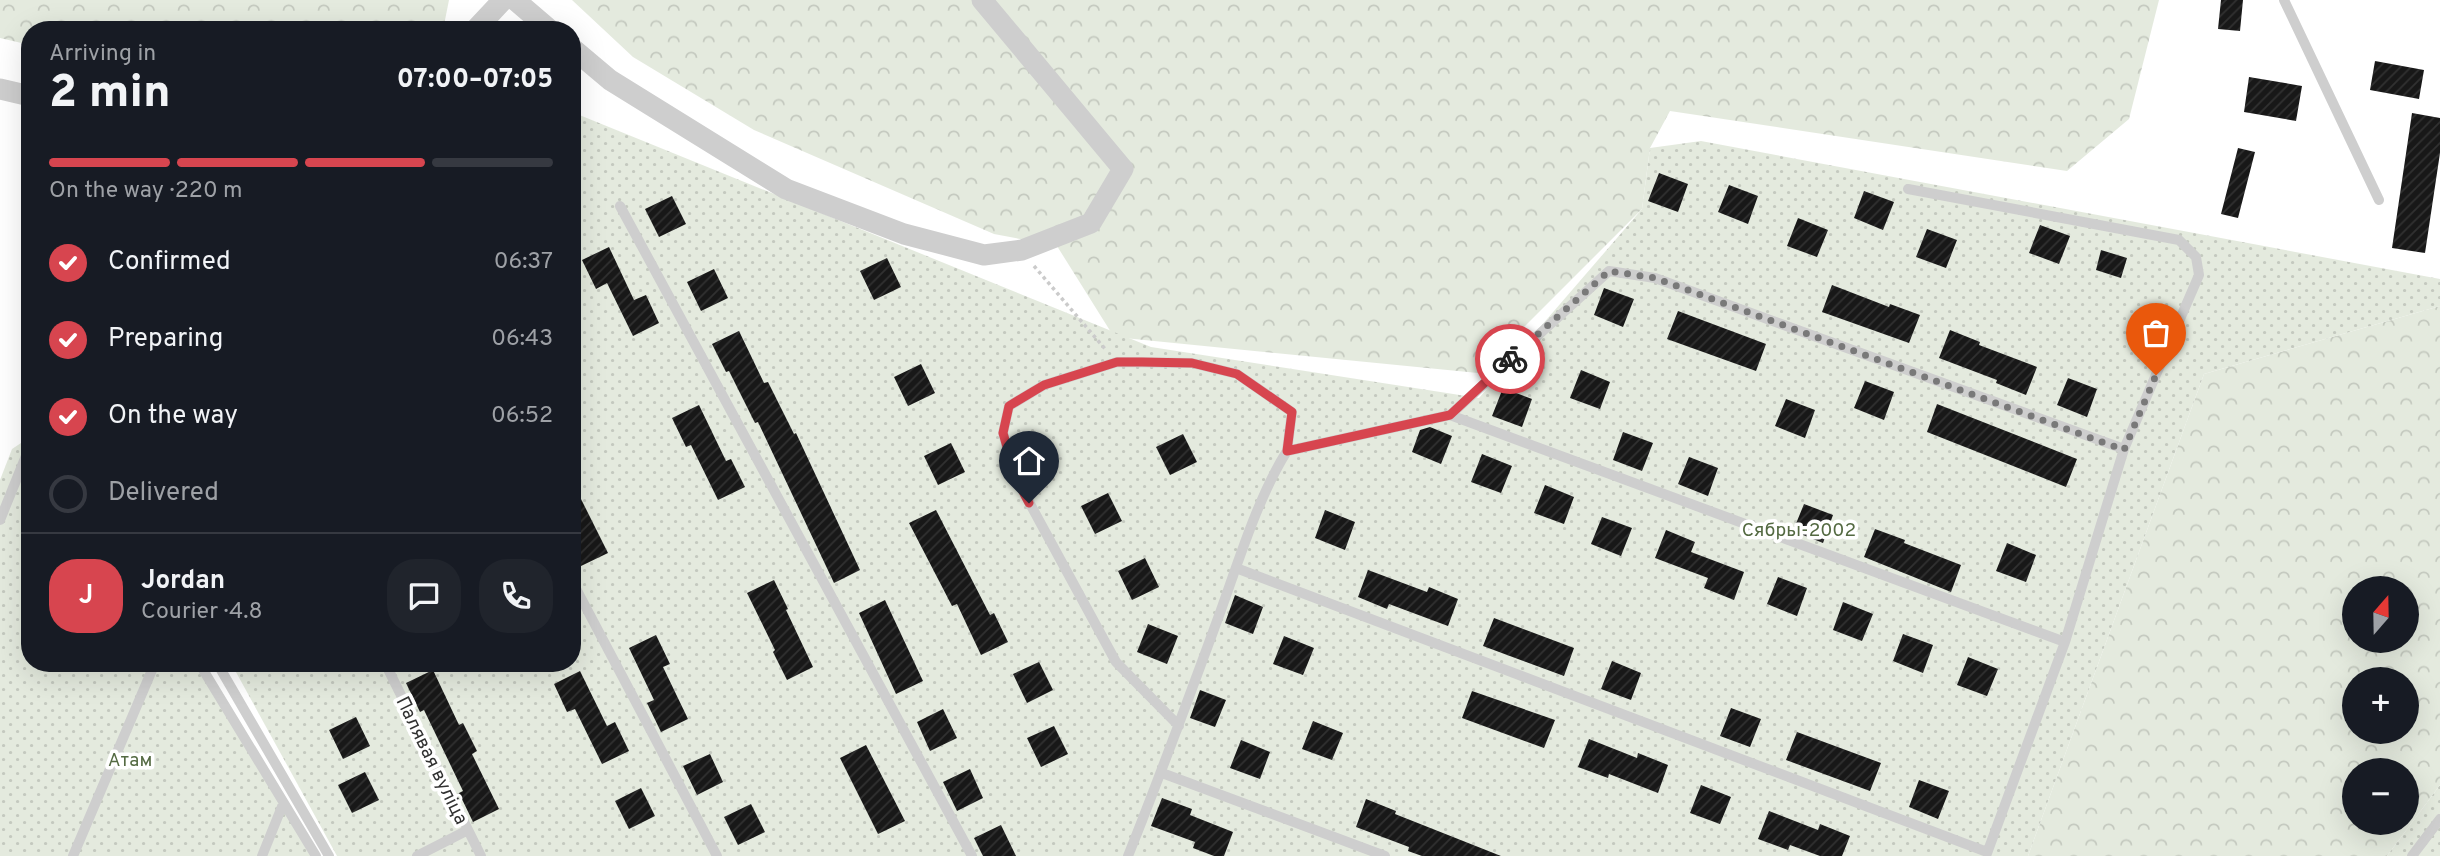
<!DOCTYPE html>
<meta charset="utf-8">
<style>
body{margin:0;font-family:Overpass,sans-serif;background:#20242c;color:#f1f3f6;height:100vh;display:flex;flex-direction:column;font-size:26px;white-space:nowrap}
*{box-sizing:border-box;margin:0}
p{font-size:23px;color:#9ea1a6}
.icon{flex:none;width:38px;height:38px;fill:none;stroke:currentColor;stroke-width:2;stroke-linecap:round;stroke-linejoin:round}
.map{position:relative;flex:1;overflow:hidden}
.panel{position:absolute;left:21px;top:21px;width:560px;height:651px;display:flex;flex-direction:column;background:#171b24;border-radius:28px;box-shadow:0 7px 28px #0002}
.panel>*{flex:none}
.needle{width:46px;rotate:20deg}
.tools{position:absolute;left:2342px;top:576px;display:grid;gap:14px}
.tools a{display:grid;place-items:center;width:77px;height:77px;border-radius:50%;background:#171b24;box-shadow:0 7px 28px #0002;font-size:35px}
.pin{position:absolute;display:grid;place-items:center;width:60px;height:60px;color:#fff;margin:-72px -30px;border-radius:50% 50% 50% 0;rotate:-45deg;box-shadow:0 0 7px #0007}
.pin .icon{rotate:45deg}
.courier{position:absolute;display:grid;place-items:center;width:70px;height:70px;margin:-35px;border:5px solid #d7454f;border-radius:50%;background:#fff;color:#222;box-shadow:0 2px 9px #0007}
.overview em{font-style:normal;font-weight:800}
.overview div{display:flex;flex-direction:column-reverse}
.overview{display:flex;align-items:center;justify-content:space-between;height:119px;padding:0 28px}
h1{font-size:46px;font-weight:800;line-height:52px}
.bar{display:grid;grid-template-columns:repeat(4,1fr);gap:10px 7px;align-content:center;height:84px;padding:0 28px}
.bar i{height:9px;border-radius:5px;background:#363941}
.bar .selected{background:#d7454f}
.bar p{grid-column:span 4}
.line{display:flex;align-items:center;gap:18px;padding:0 28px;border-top:2px solid #363941}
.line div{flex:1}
.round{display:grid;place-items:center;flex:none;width:74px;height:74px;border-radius:28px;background:#20242c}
ol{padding:0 28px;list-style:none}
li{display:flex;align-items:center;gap:21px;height:77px}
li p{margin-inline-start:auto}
li .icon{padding:7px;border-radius:50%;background:#d7454f;color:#fff;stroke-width:4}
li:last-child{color:#9ea1a6}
li i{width:38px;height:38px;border:4px solid #363941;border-radius:50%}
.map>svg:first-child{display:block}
</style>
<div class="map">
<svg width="2440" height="856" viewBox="0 0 2440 856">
<defs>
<pattern id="forest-crowns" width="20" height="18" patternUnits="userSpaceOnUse" patternTransform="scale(1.75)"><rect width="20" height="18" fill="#e4eade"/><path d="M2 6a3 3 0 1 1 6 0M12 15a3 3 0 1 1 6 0" fill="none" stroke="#c4c9bf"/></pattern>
<pattern id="garden-dots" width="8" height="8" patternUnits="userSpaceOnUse" patternTransform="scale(1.75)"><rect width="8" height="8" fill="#e4eade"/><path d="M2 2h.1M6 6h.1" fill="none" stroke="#c4c9bf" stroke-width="1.8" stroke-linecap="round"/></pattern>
<pattern id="building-hatch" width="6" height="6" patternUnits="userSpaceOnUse" patternTransform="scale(1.75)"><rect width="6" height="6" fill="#181818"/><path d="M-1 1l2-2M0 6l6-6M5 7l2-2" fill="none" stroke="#313131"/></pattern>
</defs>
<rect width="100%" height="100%" fill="#fff"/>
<path fill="url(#forest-crowns)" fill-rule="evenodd" d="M 0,0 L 449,0 L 443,30 L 30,30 L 30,45 L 0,38 Z
M 572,0 L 2159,0 L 2129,119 L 2067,171 L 1670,111 L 1650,148 L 1642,209 L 1478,373 L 1114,337 L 1057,246 L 994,234 L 754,130 L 633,57 Z
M 2440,306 L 2440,785 L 2387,856 L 2028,856 L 2204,374 ZM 2354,588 L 2406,588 L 2406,640 L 2354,640 ZM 2354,679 L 2406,679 L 2406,732 L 2354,732 ZM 2354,770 L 2406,770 L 2406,822 L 2354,822 Z"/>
<path fill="url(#garden-dots)" d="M 572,112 L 1151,347 L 1479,398 L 1642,209 L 1650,148 L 1701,141 L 2440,279 L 2440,306 L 2204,374 L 2028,856 L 337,856 L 231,663 L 572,663 Z
M 30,437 L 30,663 L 199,663 L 315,856 L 0,856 L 0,480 L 12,449 Z
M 2440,785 L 2440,856 L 2387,856 Z"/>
<path fill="url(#building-hatch)" d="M 2221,0 L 2243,0 L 2240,31 L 2218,29 Z
M 2375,61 L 2424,70 L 2419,99 L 2370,90 Z
M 2249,77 L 2302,86 L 2296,121 L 2244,112 Z
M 2412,113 L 2440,118 L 2440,153 L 2425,253 L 2392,248 Z
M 2238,148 L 2255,152 L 2238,218 L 2221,214 Z
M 1659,173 L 1688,184 L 1678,212 L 1648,201 Z
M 1729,185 L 1758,196 L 1748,224 L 1718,212 Z
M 1864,191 L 1894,202 L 1883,230 L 1854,218 Z
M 672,196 L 686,224 L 659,237 L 645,209 Z
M 1798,218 L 1828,230 L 1817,257 L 1787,246 Z
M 2040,225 L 2070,236 L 2059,264 L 2029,253 Z
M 1927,229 L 1957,240 L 1946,268 L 1916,257 Z
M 609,247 L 634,300 L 646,295 L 659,323 L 633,336 L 607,283 L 596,289 L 582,260 Z
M 2101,250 L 2127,258 L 2121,278 L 2096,270 Z
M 887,258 L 901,287 L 874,300 L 860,271 Z
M 714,269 L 728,298 L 701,311 L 687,282 Z
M 1832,285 L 1889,307 L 1890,304 L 1920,315 L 1909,343 L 1822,312 Z
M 1604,288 L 1634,299 L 1623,327 L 1594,315 Z
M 1678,311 L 1766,344 L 1756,371 L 1667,339 Z
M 1950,330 L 1980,342 L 1979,345 L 2037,367 L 2026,395 L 1996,383 L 1997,380 L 1939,358 Z
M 739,331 L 764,383 L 768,382 L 794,434 L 796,433 L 860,570 L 834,583 L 758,422 L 755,423 L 729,371 L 726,372 L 712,344 Z
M 921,364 L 935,393 L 908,406 L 894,377 Z
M 1581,370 L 1610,382 L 1600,409 L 1570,398 Z
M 2068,378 L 2097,389 L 2087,417 L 2057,405 Z
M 1865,381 L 1894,392 L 1884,420 L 1854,408 Z
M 1503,388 L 1532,399 L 1522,427 L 1492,416 Z
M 1786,399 L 1815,410 L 1805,438 L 1775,426 Z
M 1937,404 L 2077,459 L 2066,487 L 1927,432 Z
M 699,405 L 726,461 L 731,459 L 745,487 L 718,500 L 691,445 L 686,447 L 672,418 Z
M 1430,427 L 1452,436 L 1441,464 L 1412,452 L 1420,430 Z
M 1623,432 L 1653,443 L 1642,471 L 1613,460 Z
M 1183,434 L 1197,462 L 1170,475 L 1156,447 Z
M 951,443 L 965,472 L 938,485 L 924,456 Z
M 1482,454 L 1512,466 L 1501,493 L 1471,482 Z
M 1689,457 L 1718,468 L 1708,496 L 1678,484 Z
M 572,481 L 608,553 L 581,566 L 572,548 Z
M 1545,485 L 1574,497 L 1564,524 L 1534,513 Z
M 1108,493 L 1122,521 L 1095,534 L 1081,506 Z
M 1804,504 L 1833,515 L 1823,543 L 1793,531 Z
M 936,510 L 990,615 L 994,613 L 1008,642 L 981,655 L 957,604 L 952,606 L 909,523 Z
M 1325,510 L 1355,522 L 1345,550 L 1315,538 Z
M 1602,517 L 1632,528 L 1621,556 L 1591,544 Z
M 1875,529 L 1905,540 L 1904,543 L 1961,565 L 1951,592 L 1864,557 Z
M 1666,530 L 1695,542 L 1691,552 L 1744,572 L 1734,600 L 1704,588 L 1708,578 L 1655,558 Z
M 2007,543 L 2036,555 L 2026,582 L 1996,571 Z
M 1145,558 L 1159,587 L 1132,600 L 1118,571 Z
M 1368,570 L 1427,592 L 1429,587 L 1458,599 L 1448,626 L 1389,604 L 1387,609 L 1358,597 Z
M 1778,577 L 1807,588 L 1797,616 L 1767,604 Z
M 774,580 L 788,609 L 786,610 L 813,667 L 787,680 L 773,652 L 775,650 L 747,593 Z
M 1235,595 L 1263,607 L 1253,634 L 1225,623 Z
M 885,600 L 923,681 L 896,694 L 859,613 Z
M 1843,602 L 1873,614 L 1862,641 L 1833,630 Z
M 1494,618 L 1574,648 L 1564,676 L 1483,646 Z
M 1148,624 L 1178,636 L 1167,664 L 1137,652 Z
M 1903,634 L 1933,645 L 1923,673 L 1893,661 Z
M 656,635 L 670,664 L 663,667 L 688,719 L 661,732 L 647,703 L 654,700 L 629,648 Z
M 1284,636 L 1314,648 L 1303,675 L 1273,664 Z
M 1968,657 L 1998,669 L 1987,696 L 1957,685 Z
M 1612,661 L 1641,673 L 1631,700 L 1601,689 Z
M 1039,662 L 1053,690 L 1027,703 L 1013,674 Z
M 433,670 L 459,725 L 463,723 L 477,751 L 472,754 L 499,809 L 473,822 L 459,793 L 463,791 L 424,710 L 420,712 L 406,683 Z
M 580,671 L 607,726 L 615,722 L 629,751 L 602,764 L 575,709 L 567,712 L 554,684 Z
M 1200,690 L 1226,700 L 1215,727 L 1190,718 Z
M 1472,691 L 1555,720 L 1544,748 L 1462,718 Z
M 1731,708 L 1761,719 L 1750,747 L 1720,736 Z
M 943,709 L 957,738 L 930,751 L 917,722 Z
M 356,717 L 370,746 L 343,759 L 329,730 Z
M 1313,721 L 1343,733 L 1332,760 L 1302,749 Z
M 1054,726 L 1068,754 L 1041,767 L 1027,738 Z
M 1797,732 L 1881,763 L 1870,791 L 1786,760 Z
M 1589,739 L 1637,758 L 1638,753 L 1668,765 L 1658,793 L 1609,774 L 1608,778 L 1578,767 Z
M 1241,740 L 1270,752 L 1260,779 L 1230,768 Z
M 866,745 L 905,821 L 878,834 L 840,758 Z
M 710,754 L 723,782 L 697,795 L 683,766 Z
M 970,769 L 983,798 L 957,811 L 943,782 Z
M 365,772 L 379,800 L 352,813 L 338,785 Z
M 1919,780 L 1949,791 L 1938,819 L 1909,807 Z
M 1701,785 L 1731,797 L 1720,824 L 1690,813 Z
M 641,788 L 655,816 L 629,829 L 615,801 Z
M 1162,798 L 1192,809 L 1190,815 L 1233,832 L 1224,856 L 1214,856 L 1193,848 L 1195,842 L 1151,826 Z
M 1366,799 L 1396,811 L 1395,814 L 1501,856 L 1422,856 L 1408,851 L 1409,847 L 1356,827 Z
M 751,804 L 765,832 L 738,845 L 724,817 Z
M 1769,811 L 1818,830 L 1820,824 L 1850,836 L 1842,856 L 1820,856 L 1790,845 L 1788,850 L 1758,839 Z
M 1001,825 L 1016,856 L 983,856 L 974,838 Z"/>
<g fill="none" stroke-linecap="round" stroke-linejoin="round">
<path stroke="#cbcbcb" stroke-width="3.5" stroke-dasharray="3.5 3.5" stroke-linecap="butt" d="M 1034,266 L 1106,350"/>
<path stroke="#cecece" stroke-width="10" d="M 2284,0 L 2379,200
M 1908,189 L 2179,240 L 2196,257 L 2199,275 L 2124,449 L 2065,642 L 1986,856
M 620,206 L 972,856
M 1450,415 L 2065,642
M 0,520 L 30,446
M 1236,568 L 1987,852
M 572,581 L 717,856
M 199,663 L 316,856
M 217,663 L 329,856
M 385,663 L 481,856
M 1179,726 L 1116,662 L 1016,478 L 1003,433 L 1009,406 L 1044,385 L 1117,362 L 1192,363 L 1237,374 L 1292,412 L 1287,451
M 1162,773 L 1385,856
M 73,856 L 155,663
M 262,856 L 283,804
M 417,856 L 468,830
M 1128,856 C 1161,774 1191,692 1221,610 C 1239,560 1259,495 1287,451 L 1450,415 L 1609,271 L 1655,278 L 2124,449
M 2412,856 L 2440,819"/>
<path stroke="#cecece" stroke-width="21" d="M 515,0 L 550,30
M 475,30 L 503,0
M 572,48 L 610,80 L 786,189 L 904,234 L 984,255 L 1022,250 L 1091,223 L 1123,169 L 982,0
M 0,89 L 30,96"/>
</g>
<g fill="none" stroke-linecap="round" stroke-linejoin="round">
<path stroke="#797979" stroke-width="7" stroke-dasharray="0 12.6" d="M 1510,359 L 1609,271 L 1655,278 L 2124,450 L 2156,375"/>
<path stroke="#d7454f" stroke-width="9" d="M 1029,503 L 1016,478 L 1003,433 L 1009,406 L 1044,385 L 1117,362 L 1142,362 L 1192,363 L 1237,374 L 1292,412 L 1287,451 L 1450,415 L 1510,359"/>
</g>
<g text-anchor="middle" stroke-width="7" stroke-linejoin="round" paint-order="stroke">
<g font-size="19" fill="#546a42" stroke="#fff">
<text x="1799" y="536">Сябры-2002</text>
<text x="130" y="766">Атам</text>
</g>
<g font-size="19" fill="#313131" stroke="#fff">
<text transform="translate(433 760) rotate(64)" y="7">Палявая вуліца</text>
</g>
</g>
</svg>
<div class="tools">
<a><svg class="needle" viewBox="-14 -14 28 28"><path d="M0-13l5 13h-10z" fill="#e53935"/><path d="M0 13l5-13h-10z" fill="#9ea1a6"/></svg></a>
<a>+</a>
<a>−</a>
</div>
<div class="pin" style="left:2156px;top:375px;background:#ea580c"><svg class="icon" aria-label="bag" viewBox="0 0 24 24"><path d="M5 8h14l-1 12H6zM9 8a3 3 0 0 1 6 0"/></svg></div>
<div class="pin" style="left:1029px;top:503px;background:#1f2937"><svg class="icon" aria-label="home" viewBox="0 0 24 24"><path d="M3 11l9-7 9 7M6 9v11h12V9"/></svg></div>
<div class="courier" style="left:1510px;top:359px"><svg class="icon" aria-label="bike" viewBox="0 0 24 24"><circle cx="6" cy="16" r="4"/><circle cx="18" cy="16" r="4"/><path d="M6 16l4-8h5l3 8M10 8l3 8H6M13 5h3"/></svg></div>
<section class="panel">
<div class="overview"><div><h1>2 min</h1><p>Arriving in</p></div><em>07:00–07:05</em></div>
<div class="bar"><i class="selected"></i><i class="selected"></i><i class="selected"></i><i></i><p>On the way · 220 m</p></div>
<ol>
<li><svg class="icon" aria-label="check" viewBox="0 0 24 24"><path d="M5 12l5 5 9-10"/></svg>Confirmed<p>06:37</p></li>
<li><svg class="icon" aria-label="check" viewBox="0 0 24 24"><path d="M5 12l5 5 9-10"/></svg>Preparing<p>06:43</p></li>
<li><svg class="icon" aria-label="check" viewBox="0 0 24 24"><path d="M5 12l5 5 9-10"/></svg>On the way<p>06:52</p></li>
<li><i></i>Delivered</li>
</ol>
<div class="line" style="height:126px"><b class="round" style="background:#d7454f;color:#fff">J</b><div><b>Jordan</b><p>Courier · 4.8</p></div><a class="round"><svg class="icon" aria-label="chat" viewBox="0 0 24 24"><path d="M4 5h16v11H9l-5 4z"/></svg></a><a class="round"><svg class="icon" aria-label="phone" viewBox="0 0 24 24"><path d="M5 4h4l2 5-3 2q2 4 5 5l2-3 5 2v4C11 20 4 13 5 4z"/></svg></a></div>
</section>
</div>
